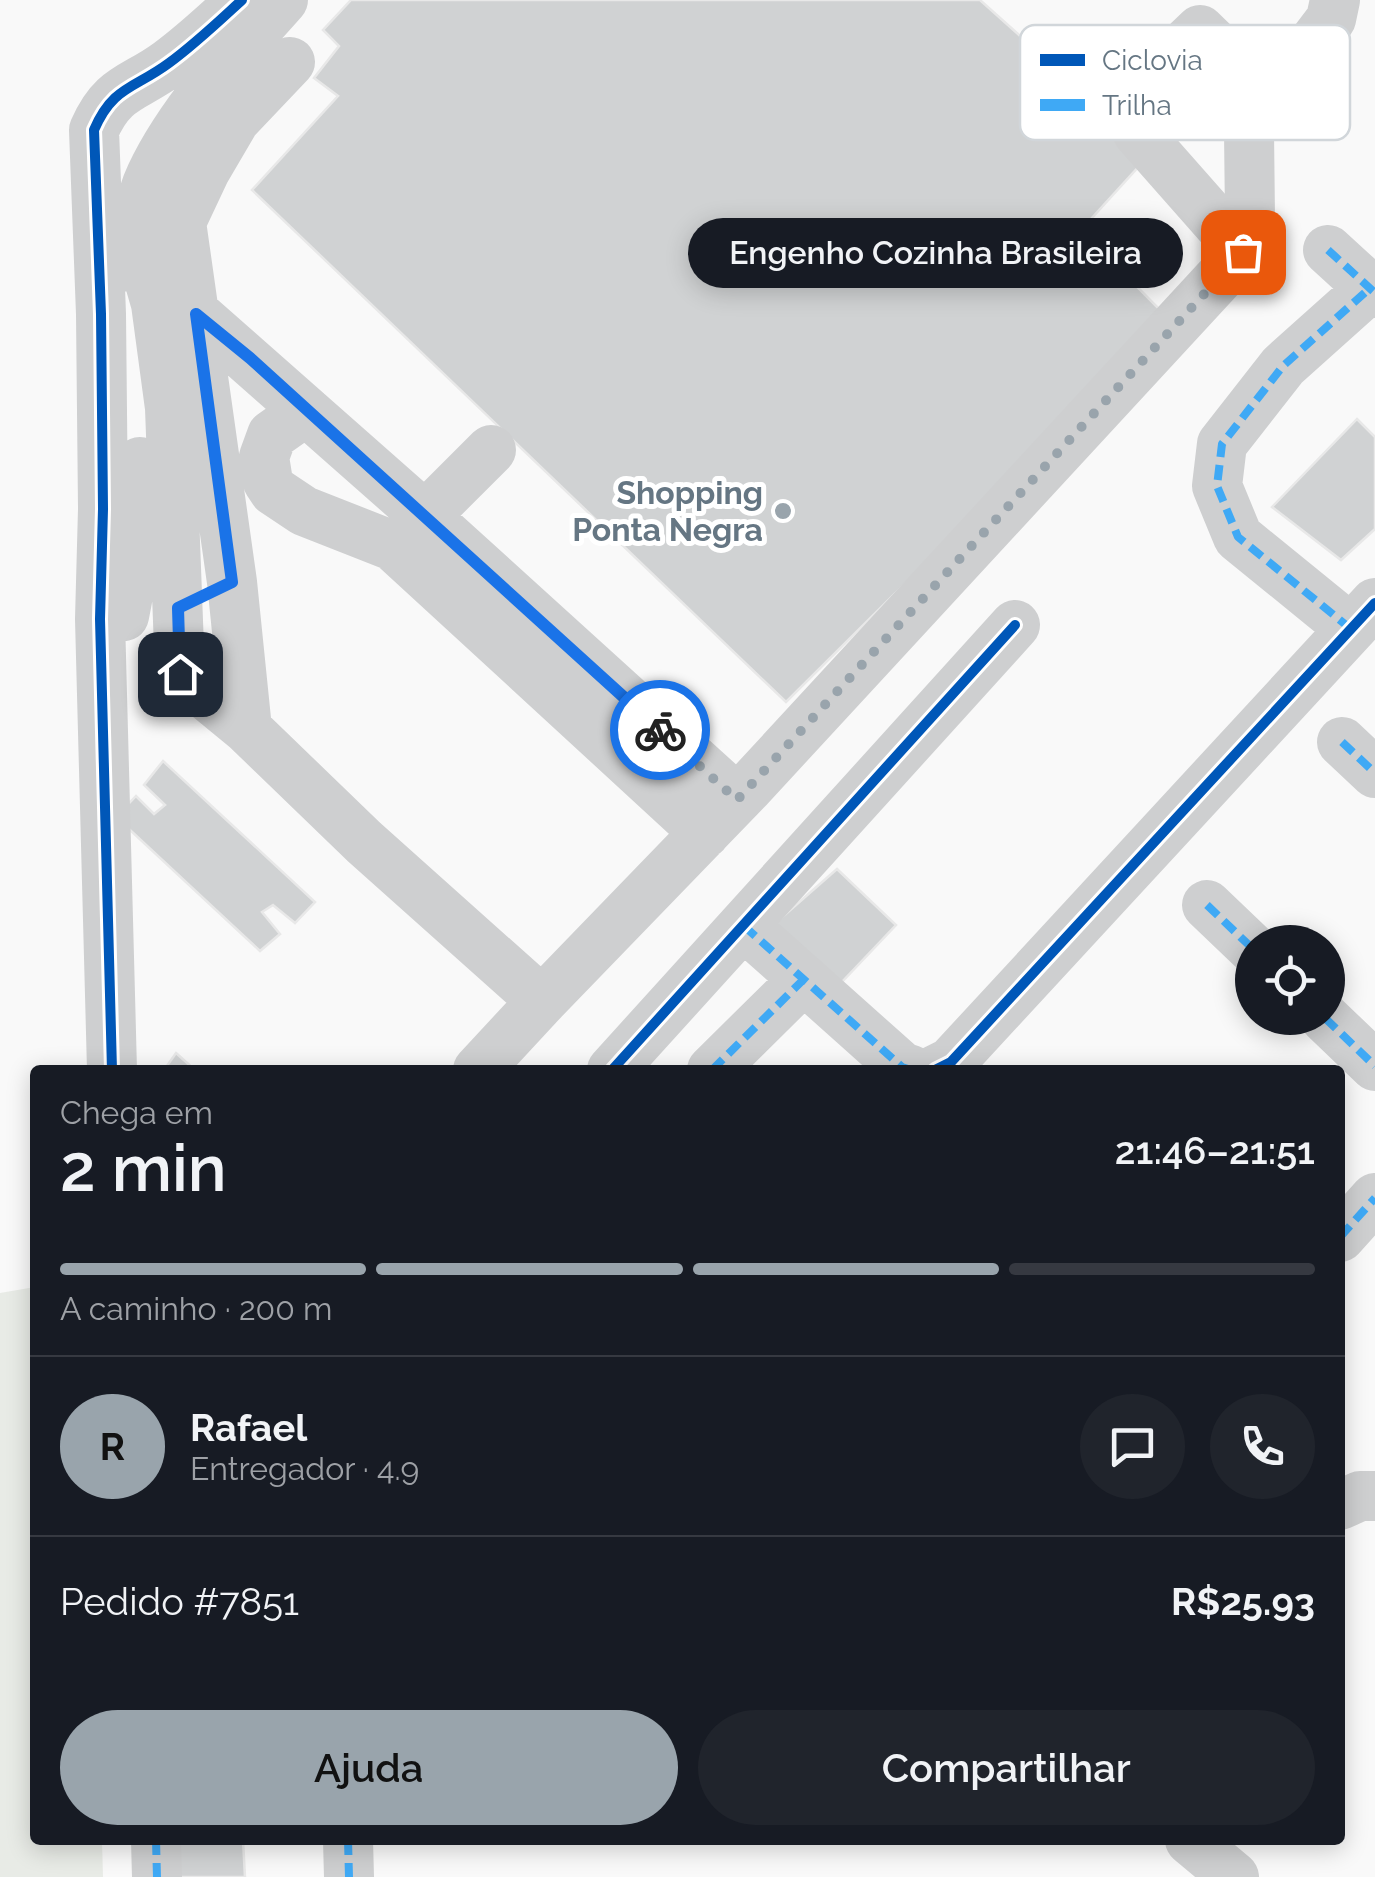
<!DOCTYPE html>
<html lang="pt">
<meta charset="utf-8">
<style>
body{margin:0;font-family:Raleway,sans-serif;background:#20242c;color:#f1f3f6;height:100vh;display:flex;flex-direction:column;font-size:38px;white-space:nowrap}
*{box-sizing:border-box;margin:0}
p{font-size:32px;color:#9ea1a6}
.icon{flex:none;width:55px;height:55px;fill:none;stroke:currentColor;stroke-width:2;stroke-linecap:round;stroke-linejoin:round}
.map{position:relative;flex:1;overflow:hidden}
.drawer{position:absolute;left:30px;top:1065px;width:1315px;height:780px;display:flex;flex-direction:column;background:#171b24;border-radius:10px;box-shadow:0 5px 25px #0003}
.drawer>*{flex:none}
.buttons{position:absolute;left:1235px;top:925px;display:grid;gap:20px}
.buttons a{display:grid;place-items:center;width:110px;height:110px;border-radius:50%;background:#171b24;box-shadow:0 5px 25px #0003;font-size:50px}
.pin{position:absolute;display:grid;place-items:center;width:85px;height:85px;color:#fff;margin:-42px;border-radius:20px;box-shadow:0 5px 15px #0006}
.courier{position:absolute;display:grid;place-items:center;width:100px;height:100px;margin:-50px;border:8px solid #1a73e8;border-radius:50%;background:#fff;color:#222;box-shadow:0 2px 12px #0007}
.bubble{position:absolute;height:70px;border-radius:35px;background:#171b24;box-shadow:0 5px 25px #0003;font-size:32px;font-weight:600;line-height:70px;text-align:center}
.headline em{font-style:normal;font-weight:600}
.headline div{display:flex;flex-direction:column-reverse}
.headline{display:flex;align-items:center;justify-content:space-between;height:170px;padding:0 30px}
h1{font-size:65px;font-weight:600;line-height:75px}
.bar{display:grid;grid-template-columns:repeat(4,1fr);gap:15px 10px;align-content:center;height:120px;padding:0 30px}
.bar i{height:12px;border-radius:8px;background:#363941}
.bar .selected{background:#99a4ac}
.bar p{grid-column:span 4}
.line{display:flex;align-items:center;gap:25px;padding:0 30px;border-top:2px solid #363941}
.line div{flex:1}
.round{display:grid;place-items:center;flex:none;width:105px;height:105px;border-radius:52px;background:#20242c}
.cta{display:flex;gap:20px;margin-top:auto;padding:20px 30px}
.cta a{flex:1;height:115px;border-radius:60px;background:#99a4ac;color:#111;font-size:40px;font-weight:600;line-height:115px;text-align:center}
.cta a+a{background:#20242c;color:#f1f3f6}
.map>svg:first-child{display:block}
</style>
<div class="map">
<svg width="1375" height="1877" viewBox="0 0 1375 1877">
<rect width="100%" height="100%" fill="#f9f9f9"/>
<path fill="#e8ebe6" d="M 35,1287 L 35,1840 L 102,1840 L 103,1877 L 0,1877 L 0,1293 Z"/>
<path fill="#d0d2d3" stroke="#e8e8e8" stroke-width="2.5" d="M 351,0 L 980,0 L 1151,153 L 1081,230 L 1170,320 L 786,702 L 252,190 L 338,96 L 314,78 L 339,46 L 323,30 Z
M 1357,419 L 1375,437 L 1375,529 L 1341,560 L 1272,507 Z
M 163,761 L 315,902 L 295,923 L 273,905 L 262,912 L 280,934 L 260,951 L 116,817 L 136,796 L 154,814 L 165,805 L 144,785 Z
M 837,869 L 896,925 L 839,985 L 772,926 Z
M 176,1053 L 195,1070 L 164,1070 Z
M 176,1840 L 243,1840 L 245,1877 L 176,1877 Z"/>
<g fill="none" stroke-linecap="round" stroke-linejoin="round">
<path stroke="#cecfd0" stroke-width="50" d="M 136,234 L 156,304 L 170,408 L 180,674 L 247,729 L 364,842 L 542,1001 L 749,787 L 1243,252 L 1250,218 L 1249,131 L 1286,68 L 1306,52 L 1331,19 L 1335,0
M 1328,250 L 1375,293
M 1243,252 L 1138,133 L 1153,114 L 1133,94 L 1200,30 L 1269,97
M 132,267 C 135,238 138,202 151,175 C 180,113 237,51 283,0
M 196,314 L 425,516 L 737,799
M 306,411 L 272,435 L 264,457 L 268,482 L 274,491 L 304,511 L 393,546 L 705,833
M 425,516 L 491,450
M 124,616 L 141,528 L 140,462
M 1351,629 L 1238,537 L 1217,486 L 1222,444 L 1283,366 L 1370,288
M 247,729 L 232,582 L 181,222 L 205,171 L 235,120 L 290,62
M 1342,742 L 1375,773
M 1207,905 L 1252,948
M 744,926 L 902,1067 L 911,1070
M 1325,1018 L 1375,1066
M 112,1070 L 100,619 L 103,509 L 101,314 L 94,130 C 113,86 134,89 169,63 C 195,44 218,22 242,0
M 478,1070 L 542,1001
M 612,1070 L 1015,625
M 712,1070 L 804,979
M 935,1070 L 951,1062 L 1375,603
M 1340,1237 L 1375,1198
M 1340,1505 L 1360,1496 L 1375,1496
M 156,1840 L 157,1877
M 348,1840 L 349,1877
M 1190,1840 L 1234,1877"/>
<path stroke="#3fa9f5" stroke-width="8" stroke-dasharray="15 8" stroke-linecap="butt" d="M 1328,250 L 1375,293
M 1351,629 L 1238,537 L 1217,486 L 1222,444 L 1283,366 L 1370,288
M 1342,742 L 1375,773
M 1207,905 L 1252,948
M 744,926 L 902,1067 L 911,1070
M 1325,1018 L 1375,1066
M 712,1070 L 804,979
M 1340,1237 L 1375,1198
M 156,1840 L 157,1877
M 348,1840 L 349,1877"/>
<defs>
<path id="cycleway" d="M 112,1070 L 100,619 L 103,509 L 101,314 L 94,130 C 113,86 134,89 169,63 C 195,44 218,22 242,0
M 612,1070 L 1015,625
M 935,1070 L 951,1062 L 1375,603"/>
</defs>
<use href="#cycleway" stroke="#fff" stroke-width="16"/>
<use href="#cycleway" stroke="#0057b8" stroke-width="10"/>
</g>
<g fill="none" stroke-linecap="round" stroke-linejoin="round">
<path stroke="#99a4ac" stroke-width="10" stroke-dasharray="0 18" d="M 660,730 L 737,800 L 1243,252"/>
<path stroke="#1a73e8" stroke-width="12" d="M 180,674 L 178,608 L 232,582 L 196,314 L 250,358 L 660,730"/>
</g>
<circle fill="#99a4ac" stroke="#fff" stroke-width="4" cx="783" cy="511" r="10"/>
<g text-anchor="middle" stroke-width="10" stroke-linejoin="round" paint-order="stroke">
<g font-size="32" font-weight="bold" fill="#657683" stroke="#fff" text-anchor="end">
<text x="763" y="504">Shopping<tspan x="763" dy="37">Ponta Negra</tspan></text>
</g>
</g>
<rect x="1020" y="25" width="330" height="115" rx="15" fill="#fff" stroke="#d1d6da" stroke-width="2.5"/>
<rect x="1040" y="54" width="45" height="12" fill="#0057b8"/>
<rect x="1040" y="99" width="45" height="12" fill="#3fa9f5"/>
<g font-size="28" fill="#657683">
<text x="1102" y="70">Ciclovia</text>
<text x="1102" y="115">Trilha</text>
</g>
</svg>
<div class="buttons">
<a><svg class="icon" aria-label="locate" viewBox="0 0 24 24"><circle cx="12" cy="12" r="6"/><path d="M12 2v4M12 18v4M2 12h4M18 12h4"/></svg></a>
</div>
<div class="pin" style="left:1243px;top:252px;background:#ea580c"><svg class="icon" aria-label="bag" viewBox="0 0 24 24"><path d="M5 8h14l-1 12H6zM9 8a3 3 0 0 1 6 0"/></svg></div>
<div class="pin" style="left:180px;top:674px;background:#1f2937"><svg class="icon" aria-label="home" viewBox="0 0 24 24"><path d="M3 11l9-7 9 7M6 9v11h12V9"/></svg></div>
<div class="courier" style="left:660px;top:730px"><svg class="icon" aria-label="bike" viewBox="0 0 24 24"><circle cx="6" cy="16" r="4"/><circle cx="18" cy="16" r="4"/><path d="M6 16l4-8h5l3 8M10 8l3 8H6M13 5h3"/></svg></div>
<div class="bubble" style="left:688px;top:218px;width:495px">Engenho Cozinha Brasileira</div>
<section class="drawer">
<div class="headline"><div><h1>2 min</h1><p>Chega em</p></div><em>21:46–21:51</em></div>
<div class="bar"><i class="selected"></i><i class="selected"></i><i class="selected"></i><i></i><p>A caminho · 200 m</p></div>
<div class="line" style="height:180px"><b class="round" style="background:#99a4ac;color:#111">R</b><div><b>Rafael</b><p>Entregador · 4.9</p></div><a class="round"><svg class="icon" aria-label="chat" viewBox="0 0 24 24"><path d="M4 5h16v11H9l-5 4z"/></svg></a><a class="round"><svg class="icon" aria-label="phone" viewBox="0 0 24 24"><path d="M5 4h4l2 5-3 2q2 4 5 5l2-3 5 2v4C11 20 4 13 5 4z"/></svg></a></div>
<div class="line" style="height:130px"><div>Pedido #7851</div><b>R$25.93</b></div>
<div class="cta"><a>Ajuda</a><a>Compartilhar</a></div>
</section>
</div>
